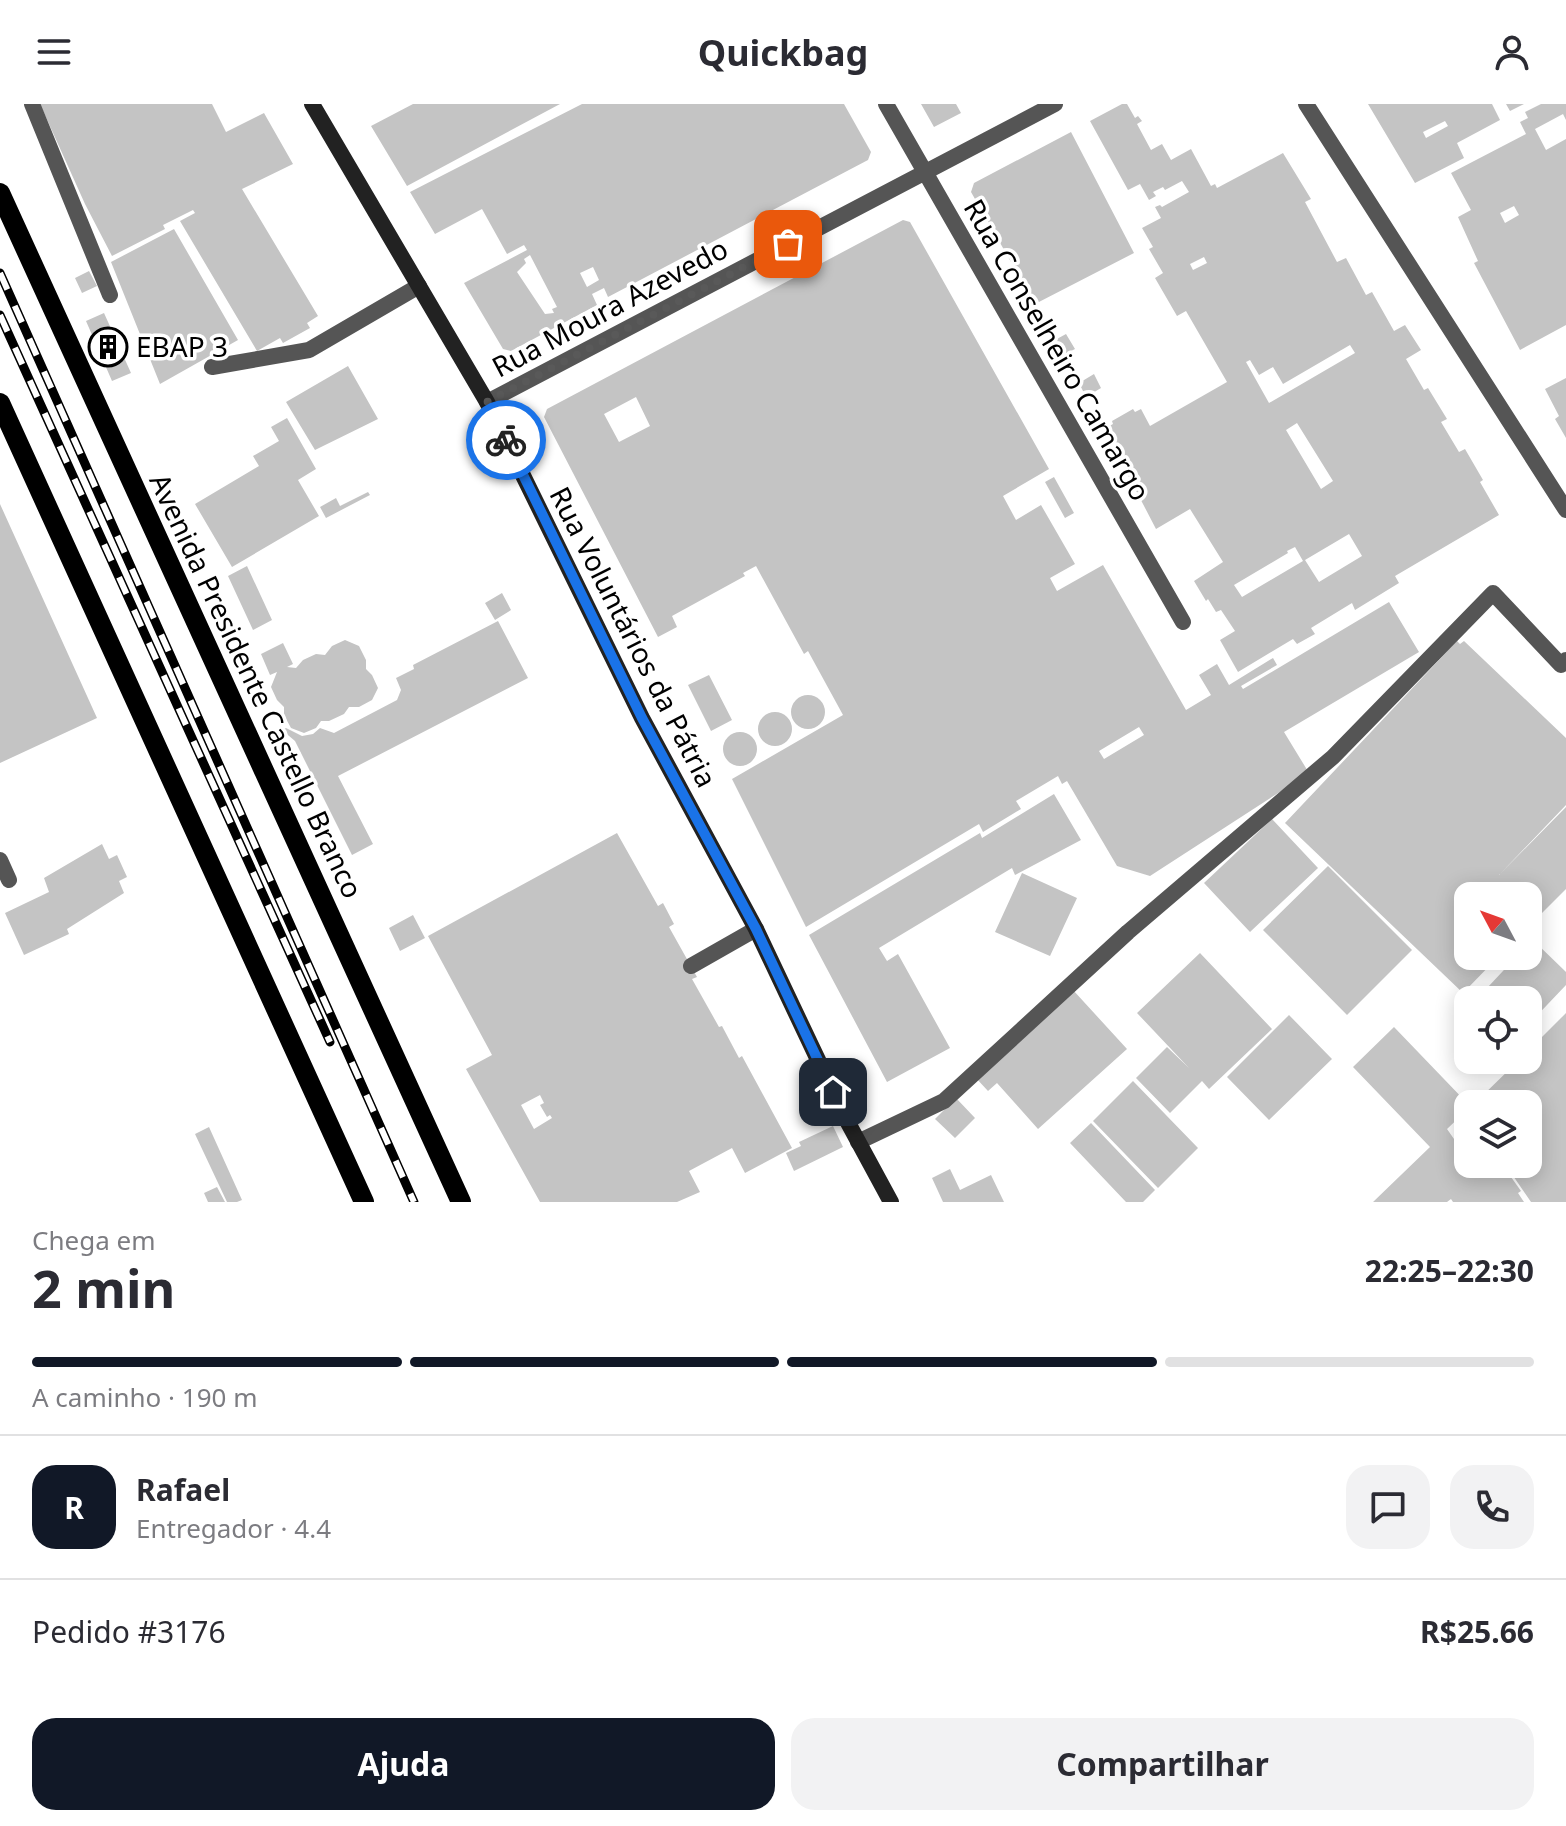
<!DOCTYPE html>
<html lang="pt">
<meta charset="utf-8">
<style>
body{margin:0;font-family:"Noto Sans",sans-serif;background:#f2f2f3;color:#2b2b33;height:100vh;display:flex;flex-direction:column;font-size:30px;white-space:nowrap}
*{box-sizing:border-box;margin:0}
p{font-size:26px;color:#7c7c81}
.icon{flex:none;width:44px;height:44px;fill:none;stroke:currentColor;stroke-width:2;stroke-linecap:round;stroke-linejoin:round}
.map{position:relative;height:1098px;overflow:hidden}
.drawer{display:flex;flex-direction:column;background:#fff;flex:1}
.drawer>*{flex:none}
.needle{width:52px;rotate:311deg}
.fabs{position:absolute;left:1454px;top:778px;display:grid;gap:16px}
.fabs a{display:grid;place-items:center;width:88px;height:88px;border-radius:16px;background:#fff;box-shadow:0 4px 20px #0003;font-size:40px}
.pin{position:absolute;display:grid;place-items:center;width:68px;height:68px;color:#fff;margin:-34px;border-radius:16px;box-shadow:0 4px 12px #0006}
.courier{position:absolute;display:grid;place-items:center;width:80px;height:80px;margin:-40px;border:6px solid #1a73e8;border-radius:50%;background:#fff;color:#222;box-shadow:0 2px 10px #0007}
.overview em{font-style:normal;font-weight:700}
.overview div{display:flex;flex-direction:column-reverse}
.overview{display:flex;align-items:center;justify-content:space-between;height:136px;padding:0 32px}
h1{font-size:52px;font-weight:700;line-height:60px}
.bar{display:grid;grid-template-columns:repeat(4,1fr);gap:12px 8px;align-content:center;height:96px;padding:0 32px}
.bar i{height:10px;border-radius:6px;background:#e1e1e2}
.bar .current{background:#111827}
.bar p{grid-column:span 4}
.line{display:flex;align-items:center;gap:20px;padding:0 32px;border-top:2px solid #e1e1e2}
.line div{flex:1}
.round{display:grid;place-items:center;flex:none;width:84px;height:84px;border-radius:24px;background:#f2f2f3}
.button{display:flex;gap:16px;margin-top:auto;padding:16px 32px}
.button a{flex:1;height:92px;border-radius:24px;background:#111827;color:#fff;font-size:32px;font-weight:700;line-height:92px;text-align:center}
.button a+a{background:#f2f2f3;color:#2b2b33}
header{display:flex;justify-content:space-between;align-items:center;height:104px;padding:0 32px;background:#fff;font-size:36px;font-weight:700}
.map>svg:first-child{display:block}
</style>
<header><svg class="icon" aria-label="menu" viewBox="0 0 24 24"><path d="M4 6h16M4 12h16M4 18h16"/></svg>Quickbag<svg class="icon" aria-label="person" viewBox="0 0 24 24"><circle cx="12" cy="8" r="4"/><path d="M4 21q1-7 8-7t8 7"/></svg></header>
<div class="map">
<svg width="1566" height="1098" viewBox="0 0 1566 1098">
<rect width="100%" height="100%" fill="#fff"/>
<path fill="#c4c4c4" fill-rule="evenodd" d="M 40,0 L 212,0 L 226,28 L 264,9 L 293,60 L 242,85 L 318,212 L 307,219 L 310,224 L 283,239 L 280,234 L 257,247 L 180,117 L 195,109 L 193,106 L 163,121 L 165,125 L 112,152 L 85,100 Z
M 413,0 L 560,0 L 407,82 L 371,22 Z
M 582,0 L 844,0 L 871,48 L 868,56 L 608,193 L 604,184 L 592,190 L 597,201 L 511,247 L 503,245 L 464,179 L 527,146 L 524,141 L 507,150 L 482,105 L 435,130 L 410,88 ZM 530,151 L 557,203 L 552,205 L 554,209 L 545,210 L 517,168 L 526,159 L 524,155 ZM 593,163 L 599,176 L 587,183 L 580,169 Z
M 921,0 L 956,0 L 961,9 L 934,23 Z
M 1122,0 L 1127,0 L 1135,14 L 1138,12 L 1142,17 L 1137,20 L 1151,46 L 1162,40 L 1171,56 L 1191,45 L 1211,82 L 1215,80 L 1217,84 L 1283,49 L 1311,95 L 1305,98 L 1337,158 L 1346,154 L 1366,191 L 1372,188 L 1394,227 L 1405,221 L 1421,246 L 1406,255 L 1424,286 L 1428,284 L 1447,315 L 1441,318 L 1459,348 L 1465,345 L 1483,376 L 1480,378 L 1499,411 L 1395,472 L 1399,479 L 1355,506 L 1352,499 L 1311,524 L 1315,530 L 1297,540 L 1293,535 L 1238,568 L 1220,536 L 1235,527 L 1221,506 L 1216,508 L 1208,495 L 1206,497 L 1194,477 L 1223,458 L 1190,405 L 1156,425 L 1104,325 L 1113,320 L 1112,317 L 1133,305 L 1135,308 L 1141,305 L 1150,322 L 1227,278 L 1186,207 L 1177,212 L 1155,174 L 1163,169 L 1149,145 L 1153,143 L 1142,124 L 1161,114 L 1155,103 L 1160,101 L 1162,103 L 1189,88 L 1182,77 L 1165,86 L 1163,83 L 1153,88 L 1156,92 L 1149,96 L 1140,80 L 1128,86 L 1090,17 ZM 1204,153 L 1207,159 L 1193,166 L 1190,160 ZM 1350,241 L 1355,249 L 1269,299 L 1246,258 L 1250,256 L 1259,271 L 1273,263 L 1283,280 ZM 1297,319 L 1333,377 L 1321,385 L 1286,326 ZM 1349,430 L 1362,452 L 1319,478 L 1305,456 ZM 1295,443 L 1303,457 L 1242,493 L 1234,481 L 1288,449 L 1287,447 Z
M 1368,0 L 1492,0 L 1500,16 L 1457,39 L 1464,54 L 1415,79 ZM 1445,17 L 1448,22 L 1426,34 L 1423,28 Z
M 1506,0 L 1524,0 L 1510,7 Z
M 1541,0 L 1566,0 L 1566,16 L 1563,10 L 1535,25 L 1546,46 L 1566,35 L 1566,221 L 1520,246 L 1474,159 L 1478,157 L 1458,113 L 1471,106 L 1451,69 L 1526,30 L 1520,18 L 1528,14 L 1525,8 ZM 1514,102 L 1519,111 L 1505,119 L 1500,109 Z
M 1071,28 L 1134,149 L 1035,200 L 971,88 L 974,79 Z
M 903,116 L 910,118 L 1049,365 L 1003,392 L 1016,416 L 1041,401 L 1075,460 L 1050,474 L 1057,487 L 1103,461 L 1186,606 L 1211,591 L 1199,571 L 1217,560 L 1229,581 L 1273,554 L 1277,561 L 1241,582 L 1243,585 L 1389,498 L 1419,548 L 1284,628 L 1309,669 L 1150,772 L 1117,762 L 1067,677 L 1062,680 L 1058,672 L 1016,697 L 1021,705 L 983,728 L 979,720 L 806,823 L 732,675 L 843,611 L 808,547 L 804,550 L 756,462 L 743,469 L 745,472 L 672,512 L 677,523 L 658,533 L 544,313 L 547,305 ZM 636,293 L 650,322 L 619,338 L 604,310 ZM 1139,623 L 1144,631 L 1104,655 L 1099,647 Z
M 174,125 L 238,236 L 160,280 L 111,158 Z
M 89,167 L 97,182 L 82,189 L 75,174 Z
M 104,209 L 131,269 L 112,277 L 86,217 Z
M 1066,230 L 1075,245 L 1063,251 L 1055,236 Z
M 348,262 L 378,315 L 315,346 L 286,298 Z
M 1094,270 L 1101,284 L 1086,293 L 1079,279 Z
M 1566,274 L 1566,334 L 1555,315 L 1559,312 L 1545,285 Z
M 287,314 L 316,365 L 298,376 L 319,412 L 232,463 L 195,400 L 259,362 L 253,352 L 279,337 L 271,323 Z
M 1054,373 L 1074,409 L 1065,414 L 1045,378 Z
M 368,388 L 370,391 L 326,414 L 320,403 L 336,394 L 340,402 Z
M 0,400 L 97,614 L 0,659 Z
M 247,462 L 272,516 L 253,526 L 228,472 Z
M 502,489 L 511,506 L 495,516 L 485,499 Z
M 498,517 L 528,574 L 338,672 L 373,740 L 352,751 L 295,637 L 282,626 L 286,624 L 302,632 L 313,630 L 320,624 L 334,629 L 397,596 L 401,586 L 396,574 L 414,565 L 413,561 Z
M 345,536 L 359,542 L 366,556 L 366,565 L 372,571 L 378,584 L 372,596 L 359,603 L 349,603 L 344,610 L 329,617 L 321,617 L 316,624 L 304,629 L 291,624 L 284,611 L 284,603 L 277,596 L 271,583 L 277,568 L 270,571 L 261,550 L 283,539 L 293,560 L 287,563 L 296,564 L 303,556 L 316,550 L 325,551 L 332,542 Z
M 1457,537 L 1460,540 L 1464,537 L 1566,634 L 1566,701 L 1499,771 L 1566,703 L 1566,785 L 1528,823 L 1528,792 L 1468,792 L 1468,852 L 1499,852 L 1463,889 L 1285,719 Z
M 709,571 L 732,616 L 711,627 L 688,581 Z
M791 608a17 17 0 1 1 34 0a17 17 0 1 1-34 0Z
M758 625a17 17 0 1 1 34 0a17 17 0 1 1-34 0Z
M723 645a17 17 0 1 1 34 0a17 17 0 1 1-34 0Z
M 1054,690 L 1081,736 L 1015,771 L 1012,764 L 879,844 L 887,857 L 898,850 L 950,944 L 887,978 L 809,831 L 980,729 L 982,734 Z
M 1272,715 L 1318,764 L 1250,828 L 1204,779 Z
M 617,729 L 658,802 L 663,799 L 674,820 L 669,823 L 697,873 L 692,875 L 719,923 L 722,922 L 739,954 L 742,952 L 792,1044 L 745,1069 L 732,1044 L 689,1067 L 700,1088 L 677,1098 L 540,1098 L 466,965 L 492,951 L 428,832 ZM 540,991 L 544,999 L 540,1001 L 547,1013 L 550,1011 L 552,1014 L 534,1025 L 521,1001 Z
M 102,740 L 109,755 L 117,751 L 127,773 L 119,777 L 124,789 L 67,825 L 69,830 L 24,851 L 5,809 L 49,788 L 44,774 Z
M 1328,762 L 1412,846 L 1347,911 L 1263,826 Z
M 1022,769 L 1077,794 L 1050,852 L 995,828 Z
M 413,811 L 425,834 L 400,847 L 389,824 Z
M 1533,836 L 1566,868 L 1566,881 L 1528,921 L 1528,896 L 1501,896 L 1488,883 L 1517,852 L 1528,852 L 1528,841 Z
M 1200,849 L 1272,925 L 1209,985 L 1202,977 L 1170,1009 L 1136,974 L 1167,943 L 1189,964 L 1137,909 Z
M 1073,886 L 1127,945 L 1038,1025 L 997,979 L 988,987 L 975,973 Z
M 1566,909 L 1566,1098 L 1531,1098 L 1505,1060 L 1528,1060 L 1528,1000 L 1474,1000 L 1519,956 L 1528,956 L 1528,947 Z
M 1289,911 L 1332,955 L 1269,1016 L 1227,973 Z
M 1394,923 L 1468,1000 L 1468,1005 L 1447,1025 L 1468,1055 L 1468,1060 L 1485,1060 L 1495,1074 L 1506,1066 L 1521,1087 L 1518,1089 L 1524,1098 L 1453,1098 L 1451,1095 L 1447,1098 L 1373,1098 L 1430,1043 L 1353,963 Z
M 1133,977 L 1198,1044 L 1158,1084 L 1093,1017 Z
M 956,994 L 975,1014 L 955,1034 L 935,1015 Z
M 1091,1019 L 1155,1086 L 1143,1098 L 1126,1098 L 1070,1039 Z
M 833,1022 L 843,1043 L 794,1067 L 786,1049 L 801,1042 L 799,1038 Z
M 209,1023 L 242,1096 L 237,1098 L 227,1098 L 195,1030 Z
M 950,1065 L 960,1086 L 991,1071 L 1004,1098 L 943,1098 L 932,1074 Z
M 217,1083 L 225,1098 L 208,1098 L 204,1089 Z"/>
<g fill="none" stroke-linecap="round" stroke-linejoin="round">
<path stroke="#555" stroke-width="16" d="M 32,0 L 110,191
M 212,263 L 309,246 L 419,182
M 691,862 L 756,825
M 858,1038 L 944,997 L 1128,828 L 1333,653 L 1493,489 L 1561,561 L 1566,556"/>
<path stroke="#555" stroke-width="16" d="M 886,0 L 1183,518
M 1306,0 L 1566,406
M 487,298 L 1055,0
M 0,756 L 9,776"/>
<path stroke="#222" stroke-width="16" d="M 312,0 L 487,298 L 642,614 L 756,825 L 846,1015 L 891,1098"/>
<path stroke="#000" stroke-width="20" d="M 0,89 L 461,1098
M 0,299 L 364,1098"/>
<defs>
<path id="rail" d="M 0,169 L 414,1098
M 0,211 L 330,938"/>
</defs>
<use href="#rail" stroke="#000" stroke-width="9"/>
<use href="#rail" stroke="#fff" stroke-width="6" stroke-dasharray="18" stroke-linecap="butt"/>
</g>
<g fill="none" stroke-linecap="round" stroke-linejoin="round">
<path stroke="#595959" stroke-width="8" stroke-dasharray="0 14.4" d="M 506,336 L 487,298 L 788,140"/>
<path stroke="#1a73e8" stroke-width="10" d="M 506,336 L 642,614 L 756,825 L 833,988"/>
</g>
<defs>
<symbol id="building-ring" viewBox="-11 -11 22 22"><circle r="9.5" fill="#fff" stroke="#000" stroke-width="1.5"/><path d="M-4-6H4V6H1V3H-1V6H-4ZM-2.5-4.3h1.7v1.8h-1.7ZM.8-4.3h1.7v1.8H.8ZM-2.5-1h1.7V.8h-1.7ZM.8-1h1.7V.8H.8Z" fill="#000"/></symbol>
</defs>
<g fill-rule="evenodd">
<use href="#building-ring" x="86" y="221" width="44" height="44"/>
</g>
<g text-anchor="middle" stroke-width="7" stroke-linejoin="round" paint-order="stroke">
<g font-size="28" fill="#000" stroke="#fff">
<text transform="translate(610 204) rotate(-28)" y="10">Rua Moura Azevedo</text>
<text transform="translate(1057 246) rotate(60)" y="10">Rua Conselheiro Camargo</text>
<text transform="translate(633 533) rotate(63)" y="10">Rua Voluntários da Pátria</text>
<text transform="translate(256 582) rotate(65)" y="10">Avenida Presidente Castello Branco</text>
</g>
<g font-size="28" fill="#000" stroke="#fff" text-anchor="start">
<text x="136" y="253">EBAP 3</text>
</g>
</g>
</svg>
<div class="fabs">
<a><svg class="needle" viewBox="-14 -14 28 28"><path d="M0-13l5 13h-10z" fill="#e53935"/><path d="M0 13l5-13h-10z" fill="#7c7c81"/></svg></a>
<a><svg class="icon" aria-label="locate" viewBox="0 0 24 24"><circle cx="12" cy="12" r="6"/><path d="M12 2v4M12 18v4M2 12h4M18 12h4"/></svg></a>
<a><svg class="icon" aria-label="layers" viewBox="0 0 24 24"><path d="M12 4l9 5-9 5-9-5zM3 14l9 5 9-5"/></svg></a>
</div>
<div class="pin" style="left:788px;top:140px;background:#ea580c"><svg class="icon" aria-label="bag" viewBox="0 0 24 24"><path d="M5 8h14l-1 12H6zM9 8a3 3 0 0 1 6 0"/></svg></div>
<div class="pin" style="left:833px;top:988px;background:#1f2937"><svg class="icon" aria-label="home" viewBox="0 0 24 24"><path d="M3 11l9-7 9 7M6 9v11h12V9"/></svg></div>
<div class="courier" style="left:506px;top:336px"><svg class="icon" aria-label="bike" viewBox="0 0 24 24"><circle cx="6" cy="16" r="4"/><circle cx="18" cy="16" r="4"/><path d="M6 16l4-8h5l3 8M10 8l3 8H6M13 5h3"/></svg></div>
</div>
<section class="drawer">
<div class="overview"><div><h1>2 min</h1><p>Chega em</p></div><em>22:25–22:30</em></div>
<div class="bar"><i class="current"></i><i class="current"></i><i class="current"></i><i></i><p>A caminho · 190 m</p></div>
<div class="line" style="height:144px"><b class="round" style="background:#111827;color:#fff">R</b><div><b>Rafael</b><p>Entregador · 4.4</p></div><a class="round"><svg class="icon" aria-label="chat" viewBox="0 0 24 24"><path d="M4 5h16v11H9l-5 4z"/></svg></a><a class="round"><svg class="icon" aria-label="phone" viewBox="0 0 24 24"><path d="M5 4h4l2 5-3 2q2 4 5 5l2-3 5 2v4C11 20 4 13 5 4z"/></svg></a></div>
<div class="line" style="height:104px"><div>Pedido #3176</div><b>R$25.66</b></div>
<div class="button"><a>Ajuda</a><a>Compartilhar</a></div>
</section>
